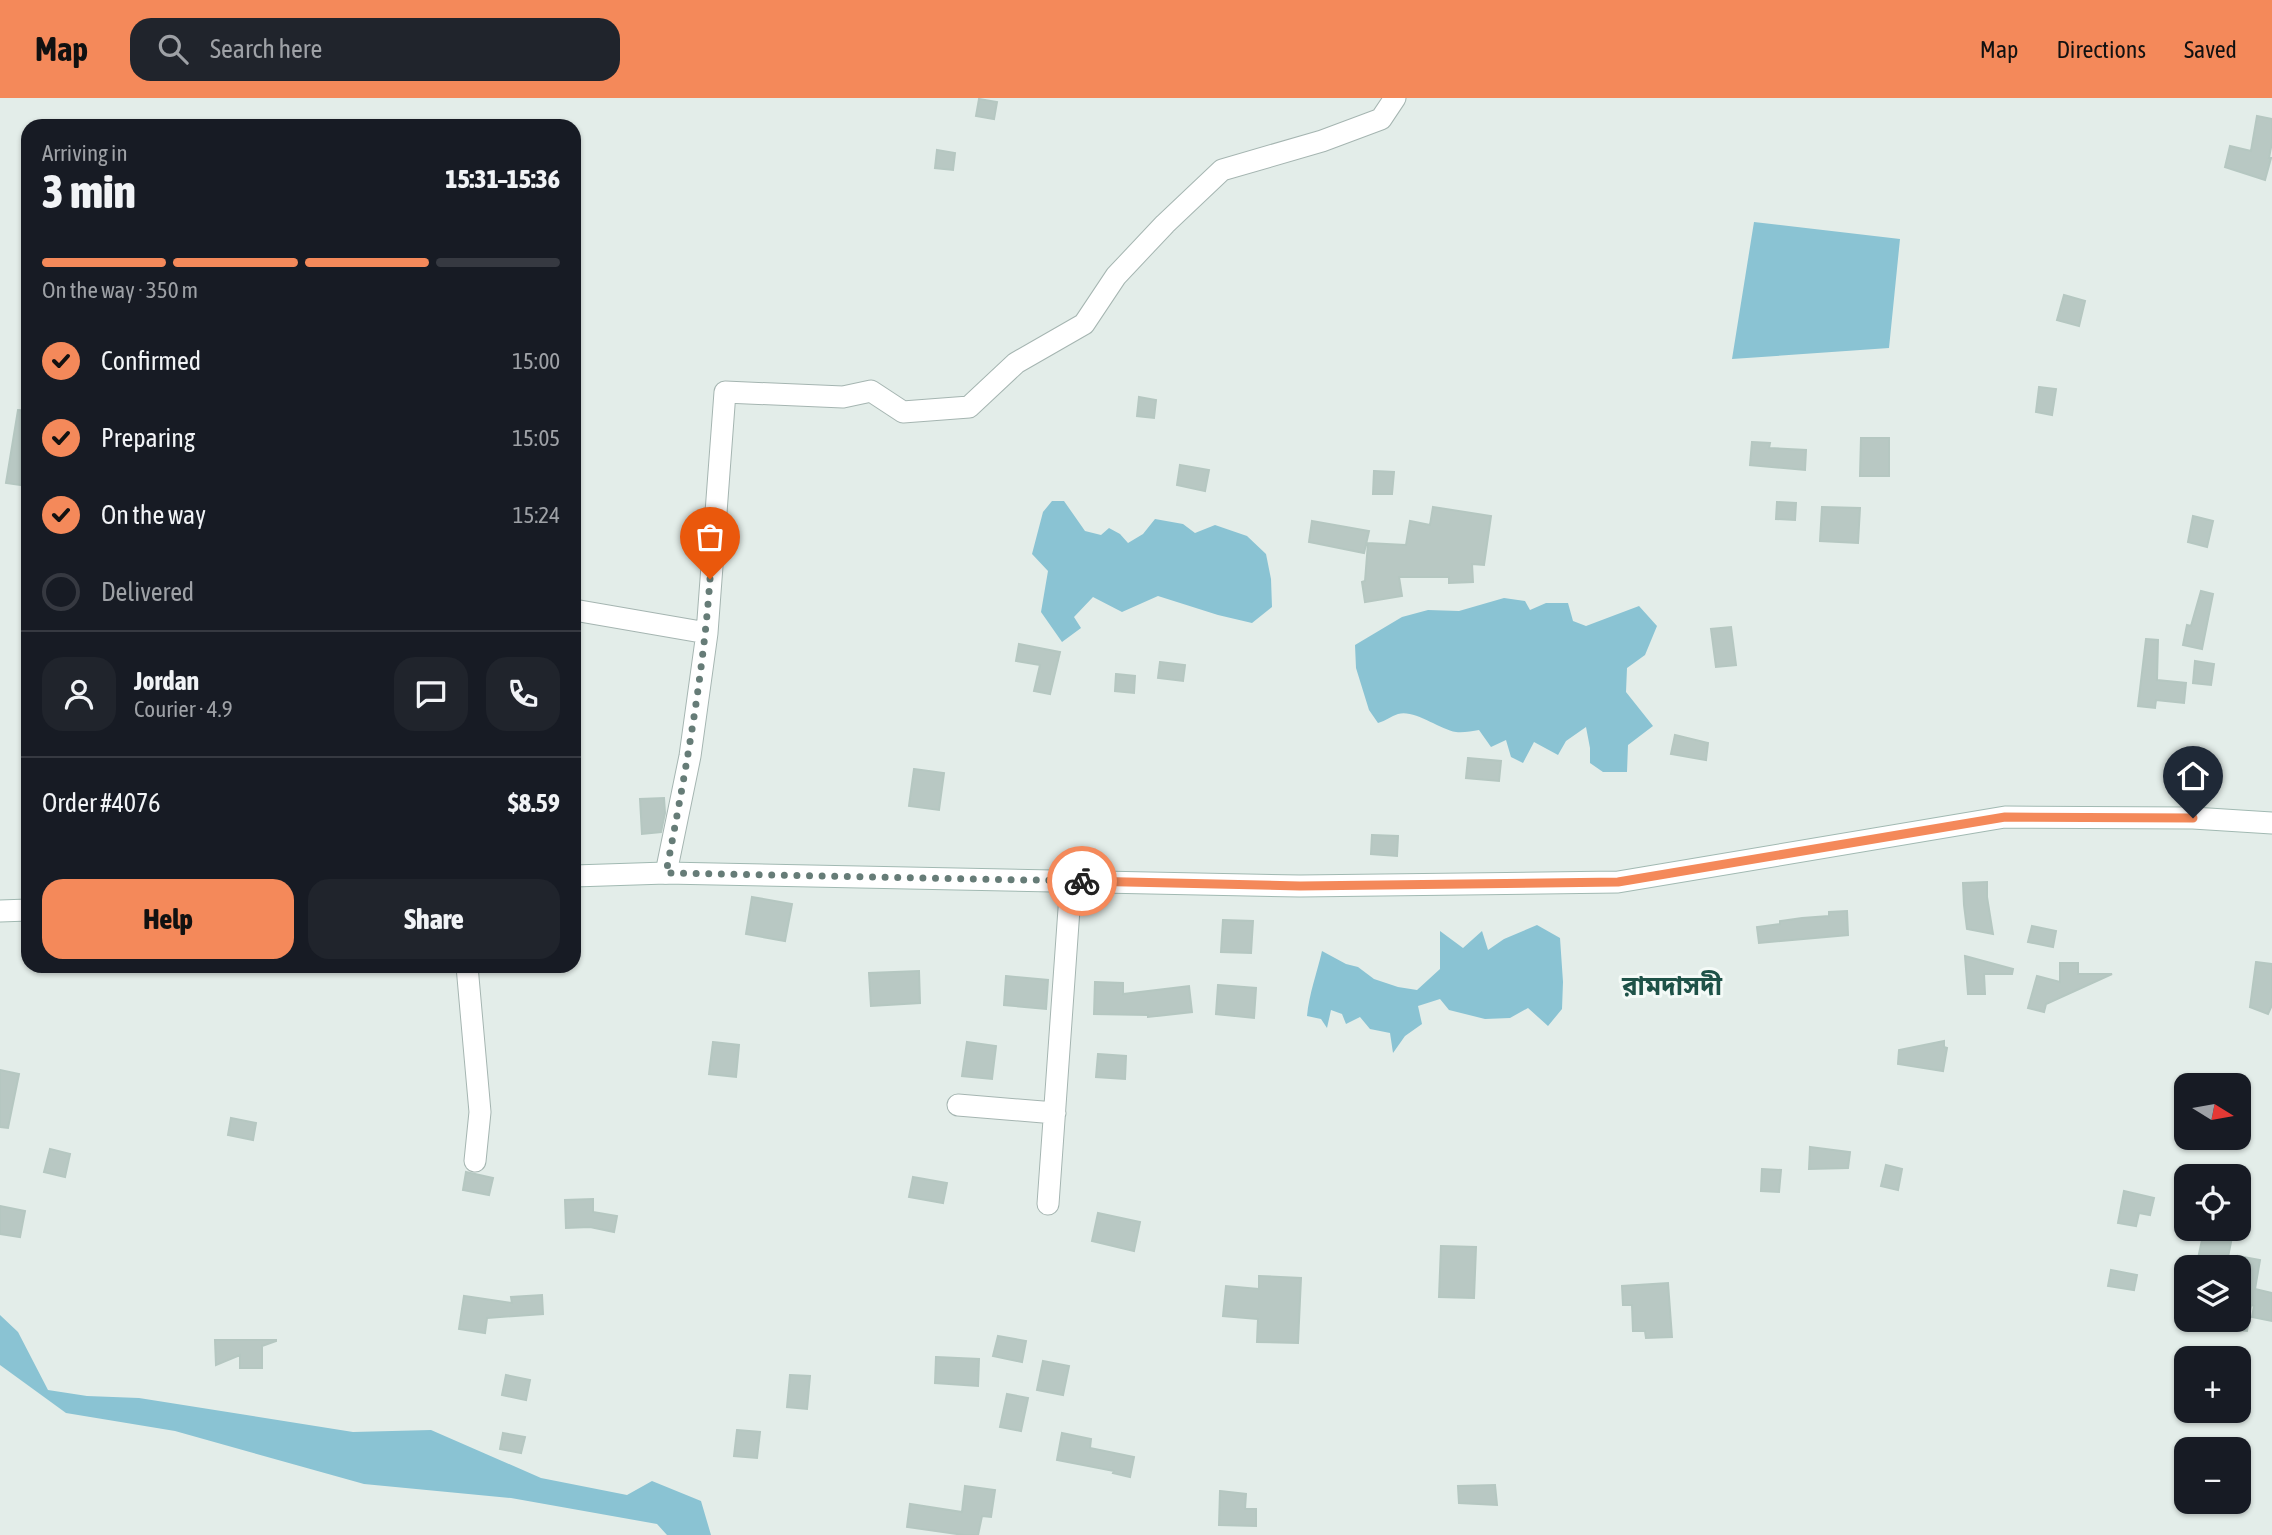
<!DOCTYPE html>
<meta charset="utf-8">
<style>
body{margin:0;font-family:"Asap Condensed","Noto Sans Bengali",sans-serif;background:#20242c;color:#f1f3f6;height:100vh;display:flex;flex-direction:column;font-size:26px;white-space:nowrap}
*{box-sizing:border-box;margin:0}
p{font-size:23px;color:#9ea1a6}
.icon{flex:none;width:38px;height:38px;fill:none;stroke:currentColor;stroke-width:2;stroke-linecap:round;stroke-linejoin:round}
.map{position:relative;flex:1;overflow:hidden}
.details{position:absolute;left:21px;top:21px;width:560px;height:854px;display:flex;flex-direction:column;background:#171b24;border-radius:21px;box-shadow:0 2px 5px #0004}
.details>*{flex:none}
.needle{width:46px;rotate:101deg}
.tools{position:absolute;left:2174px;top:975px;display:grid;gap:14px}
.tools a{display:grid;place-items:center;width:77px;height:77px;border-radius:14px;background:#171b24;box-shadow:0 2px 5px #0004;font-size:35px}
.pin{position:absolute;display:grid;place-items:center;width:60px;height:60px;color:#fff;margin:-72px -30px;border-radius:50% 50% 50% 0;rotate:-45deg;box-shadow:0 0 7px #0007}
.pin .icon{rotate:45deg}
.courier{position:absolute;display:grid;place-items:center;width:70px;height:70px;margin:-35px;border:5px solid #f4895a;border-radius:50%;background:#fff;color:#222;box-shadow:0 2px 9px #0007}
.head em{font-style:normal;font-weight:800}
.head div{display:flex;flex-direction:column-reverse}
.head{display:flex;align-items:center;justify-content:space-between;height:119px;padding:0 21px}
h1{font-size:46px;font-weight:800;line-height:52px}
.bar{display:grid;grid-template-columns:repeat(4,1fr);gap:10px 7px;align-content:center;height:84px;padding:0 21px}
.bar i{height:9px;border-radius:5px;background:#363941}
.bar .current{background:#f4895a}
.bar p{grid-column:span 4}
.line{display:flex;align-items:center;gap:18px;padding:0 21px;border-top:2px solid #363941}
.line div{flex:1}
.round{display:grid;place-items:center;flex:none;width:74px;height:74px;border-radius:21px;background:#20242c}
ol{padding:0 21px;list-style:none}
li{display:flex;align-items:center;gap:21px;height:77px}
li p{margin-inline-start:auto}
li .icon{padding:7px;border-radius:50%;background:#f4895a;color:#111;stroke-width:4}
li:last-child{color:#9ea1a6}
li i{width:38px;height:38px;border:4px solid #363941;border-radius:50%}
.button{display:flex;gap:14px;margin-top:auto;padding:14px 21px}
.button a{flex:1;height:80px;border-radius:21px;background:#f4895a;color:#111;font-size:28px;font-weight:800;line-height:80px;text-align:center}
.button a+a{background:#20242c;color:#f1f3f6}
header{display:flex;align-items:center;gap:42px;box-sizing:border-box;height:98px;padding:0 35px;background:#f4895a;color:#111}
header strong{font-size:33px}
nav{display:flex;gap:38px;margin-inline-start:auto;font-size:24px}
.search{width:490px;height:63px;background:#20242c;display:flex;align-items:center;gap:18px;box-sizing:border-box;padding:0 24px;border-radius:21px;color:#9ea1a6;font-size:26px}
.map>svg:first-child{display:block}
</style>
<header>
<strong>Map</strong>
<div class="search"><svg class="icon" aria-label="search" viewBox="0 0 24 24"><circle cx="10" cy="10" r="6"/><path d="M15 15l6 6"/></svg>Search here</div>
<nav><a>Map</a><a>Directions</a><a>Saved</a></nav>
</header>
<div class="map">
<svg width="2272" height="1437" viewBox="0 0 2272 1437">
<rect width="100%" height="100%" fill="#e3ede9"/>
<path fill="#8ac3d3" d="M 1754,124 L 1900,141 L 1889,250 L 1732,261 Z
M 1052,403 L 1064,403 L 1085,433 L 1101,437 L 1109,430 L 1120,436 L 1128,445 L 1143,436 L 1155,421 L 1183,426 L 1195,435 L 1215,427 L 1247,438 L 1266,456 L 1271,481 L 1272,509 L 1252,525 L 1218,517 L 1158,498 L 1122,514 L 1093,499 L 1074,519 L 1081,530 L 1062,544 L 1041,514 L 1048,473 L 1032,456 L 1043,414 Z
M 1504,500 L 1525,503 L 1530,512 L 1546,505 L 1568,505 L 1573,523 L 1586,528 L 1639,508 L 1657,528 L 1645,557 L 1627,570 L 1626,594 L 1653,628 L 1628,647 L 1627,674 L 1603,674 L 1590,665 L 1590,650 L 1586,629 L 1566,643 L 1558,657 L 1534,644 L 1523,665 L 1511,659 L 1506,642 L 1491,649 L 1479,632 C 1472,633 1463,635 1456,634 C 1439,631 1414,611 1398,616 C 1391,618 1386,623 1378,625 L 1369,612 L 1356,570 L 1355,547 L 1402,519 L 1428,512 L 1459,513 Z
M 1537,827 L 1560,840 L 1563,884 L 1562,911 L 1548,928 L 1528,910 L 1510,920 L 1485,921 L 1449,912 L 1440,901 L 1418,908 L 1422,926 L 1405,938 L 1393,955 L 1390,935 L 1370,931 L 1360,919 L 1346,926 L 1342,916 L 1331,912 L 1327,930 L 1321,921 L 1307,918 C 1309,896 1317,875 1322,853 L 1346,866 L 1358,869 L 1374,881 L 1398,889 L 1417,892 L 1440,871 L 1440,833 L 1463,850 L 1482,833 L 1488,852 L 1504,841 Z
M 0,1217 L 18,1234 L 48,1292 L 87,1298 L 139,1300 L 353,1334 L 431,1332 L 541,1380 L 627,1397 L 652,1383 L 701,1403 L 711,1437 L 667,1437 L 657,1426 L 511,1400 L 364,1386 L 175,1333 L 66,1315 L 0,1267 Z"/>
<path fill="#b8c8c3" stroke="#b5c7c1" stroke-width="2" d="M 979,1 L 997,4 L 994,21 L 976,18 Z
M 2257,18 L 2272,21 L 2272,44 L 2269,60 L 2271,60 L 2265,82 L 2225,69 L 2230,48 L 2251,53 Z
M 937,52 L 955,55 L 953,72 L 935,70 Z
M 2064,197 L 2085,203 L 2079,228 L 2057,222 Z
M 2039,289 L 2056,291 L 2052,317 L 2036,314 Z
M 1139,299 L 1156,302 L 1154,320 L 1137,318 Z
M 18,312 L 28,313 L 28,388 L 6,385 Z
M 1861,340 L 1889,340 L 1889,378 L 1860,378 Z
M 1752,344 L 1770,345 L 1769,350 L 1806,352 L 1805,372 L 1750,367 Z
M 1180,367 L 1209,372 L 1205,393 L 1177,387 Z
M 1374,373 L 1394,374 L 1392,396 L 1373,396 Z
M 1777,404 L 1796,405 L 1795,422 L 1776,421 Z
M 1433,409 L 1491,418 L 1484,467 L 1472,466 L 1473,484 L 1449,485 L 1449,479 L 1399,479 L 1402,498 L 1365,504 L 1362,484 L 1365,483 L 1368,445 L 1406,447 L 1410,423 L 1430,427 Z
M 1822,409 L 1860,410 L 1858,445 L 1820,443 Z
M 2193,418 L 2213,423 L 2207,449 L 2188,444 Z
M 1312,423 L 1369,433 L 1364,455 L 1309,444 Z
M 2201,493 L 2213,496 L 2202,551 L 2183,547 L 2187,527 L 2191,528 Z
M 1731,529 L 1736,567 L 1716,569 L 1711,531 Z
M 2146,541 L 2158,542 L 2157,582 L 2186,585 L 2184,605 L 2156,602 L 2155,610 L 2138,608 Z
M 1019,546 L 1060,554 L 1050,596 L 1034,593 L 1040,567 L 1016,563 Z
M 2195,563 L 2214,566 L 2211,587 L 2193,585 Z
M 1160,564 L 1185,567 L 1183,583 L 1158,580 Z
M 1116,576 L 1135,578 L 1134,595 L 1115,593 Z
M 1675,637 L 1708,645 L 1706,662 L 1671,656 Z
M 1468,660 L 1501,663 L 1499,683 L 1466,680 Z
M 914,671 L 944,675 L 939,712 L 909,708 Z
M 664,700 L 665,715 L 661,734 L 642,736 L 640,701 Z
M 1372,737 L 1398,738 L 1397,758 L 1371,756 Z
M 1987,784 L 1987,799 L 1993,836 L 1967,831 L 1964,807 L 1963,785 Z
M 752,799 L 792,806 L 785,843 L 746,836 Z
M 1847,813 L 1848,837 L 1759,845 L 1757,829 L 1780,826 L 1780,823 L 1802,820 L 1829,818 L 1829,814 Z
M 1223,822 L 1253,823 L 1251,855 L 1221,854 Z
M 2032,828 L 2056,833 L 2053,849 L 2028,844 Z
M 1965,858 L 2013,871 L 2012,876 L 1984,876 L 1985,896 L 1968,896 Z
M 2256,864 L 2272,866 L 2272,907 L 2268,916 L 2250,909 Z
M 2060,865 L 2078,865 L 2078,876 L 2112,876 L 2046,906 L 2044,914 L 2028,910 L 2037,878 L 2060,884 Z
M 919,873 L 920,905 L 871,908 L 869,875 Z
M 1006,878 L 1048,882 L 1046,911 L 1004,907 Z
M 1095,884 L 1123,885 L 1123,896 L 1189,888 L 1192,914 L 1148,919 L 1148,917 L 1094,916 Z
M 1218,887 L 1256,890 L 1254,920 L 1216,916 Z
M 1944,943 L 1944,949 L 1947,950 L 1943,973 L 1898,966 L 1899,952 Z
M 713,944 L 739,947 L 736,979 L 709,976 Z
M 967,944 L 996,948 L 992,981 L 962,978 Z
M 1098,956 L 1126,958 L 1125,981 L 1096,979 Z
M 0,972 L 19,976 L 8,1030 L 0,1029 Z
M 231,1020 L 256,1025 L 253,1042 L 228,1037 Z
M 1810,1049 L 1850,1054 L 1848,1070 L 1809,1071 Z
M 50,1051 L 70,1056 L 65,1079 L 44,1074 Z
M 1886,1067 L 1902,1071 L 1898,1092 L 1881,1088 Z
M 1762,1071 L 1781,1072 L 1779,1094 L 1761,1093 Z
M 466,1074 L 493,1080 L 489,1097 L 463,1092 Z
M 913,1079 L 947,1085 L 943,1105 L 909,1099 Z
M 2124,1093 L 2154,1100 L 2150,1117 L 2139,1115 L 2136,1128 L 2118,1125 Z
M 593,1101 L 593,1114 L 617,1118 L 614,1134 L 590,1129 L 566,1130 L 565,1102 Z
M 0,1108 L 25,1113 L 20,1139 L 0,1136 Z
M 1098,1115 L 1140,1124 L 1134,1153 L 1092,1143 Z
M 2204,1133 L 2232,1139 L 2226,1169 L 2197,1165 Z
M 1441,1148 L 1476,1149 L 1474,1200 L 1439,1199 Z
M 2238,1158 L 2260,1162 L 2255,1191 L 2272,1195 L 2272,1223 L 2252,1219 L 2254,1208 L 2251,1207 L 2247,1233 L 2238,1232 Z
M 2111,1172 L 2137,1177 L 2134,1192 L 2108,1188 Z
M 1259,1178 L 1301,1180 L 1298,1245 L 1257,1244 L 1258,1221 L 1223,1218 L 1226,1188 L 1259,1191 Z
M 1668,1185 L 1672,1239 L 1646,1240 L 1645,1233 L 1633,1233 L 1632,1207 L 1623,1207 L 1622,1188 Z
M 542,1197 L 543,1216 L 487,1220 L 485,1235 L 459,1231 L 464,1198 L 512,1205 L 511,1199 Z
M 998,1238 L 1026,1243 L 1022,1264 L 993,1258 Z
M 215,1242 L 276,1242 L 276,1243 L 262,1248 L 262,1270 L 240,1270 L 240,1257 L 216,1267 Z
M 936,1259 L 979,1261 L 978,1288 L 935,1285 Z
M 1043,1263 L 1069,1268 L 1063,1297 L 1037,1292 Z
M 506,1277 L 530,1282 L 526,1302 L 502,1297 Z
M 790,1277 L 810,1278 L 807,1311 L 787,1309 Z
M 1007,1296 L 1028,1300 L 1021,1333 L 1000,1329 Z
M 737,1332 L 760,1334 L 757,1360 L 734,1358 Z
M 503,1335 L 525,1339 L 521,1355 L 500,1351 Z
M 1062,1335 L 1091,1341 L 1090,1350 L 1134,1359 L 1130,1379 L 1113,1375 L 1114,1373 L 1057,1362 Z
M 1495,1387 L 1497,1407 L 1459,1405 L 1458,1388 Z
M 965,1388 L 995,1392 L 991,1419 L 982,1418 L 978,1437 L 964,1437 L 907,1429 L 910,1406 L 962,1414 Z
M 1220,1393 L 1246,1396 L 1245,1411 L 1256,1411 L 1256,1428 L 1219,1427 Z"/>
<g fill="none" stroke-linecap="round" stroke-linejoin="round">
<defs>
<path id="minor" d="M 574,512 L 707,535
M 666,775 L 690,658 L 707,535 L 725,294 L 843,299 L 871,293 L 903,314 L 969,309 L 1016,265 L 1084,226 L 1116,178 L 1165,126 L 1222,72 L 1322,43 L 1381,21 L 1395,0
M 467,868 L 480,1014 L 475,1063
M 958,1007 L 1055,1015
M 1048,1106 L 1071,783"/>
<path id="secondary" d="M 574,778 L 666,775 L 1300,788 L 1618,784 L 2005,719 L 2193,720 L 2272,725
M 0,813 L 28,812"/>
</defs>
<use href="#minor" stroke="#a5b5b1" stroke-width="23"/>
<use href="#secondary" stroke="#a1b9b2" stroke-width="23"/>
<use href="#minor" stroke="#fff" stroke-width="21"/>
<use href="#secondary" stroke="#fff" stroke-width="21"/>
</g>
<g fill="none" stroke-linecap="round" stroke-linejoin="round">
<path stroke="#667c77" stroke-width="7" stroke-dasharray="0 12.6" d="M 710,481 C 703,580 685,677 666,775 L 1082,783"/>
<path stroke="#f4895a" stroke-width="9" d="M 1082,783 L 1300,788 L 1618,784 L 2005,719 L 2193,720"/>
</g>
<g text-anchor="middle" stroke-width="6" stroke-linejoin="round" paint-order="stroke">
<g font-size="26" font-weight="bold" fill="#1e5248" stroke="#f4faf7">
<text x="1672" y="897">রামদাসদী</text>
</g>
</g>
</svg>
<div class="tools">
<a><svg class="needle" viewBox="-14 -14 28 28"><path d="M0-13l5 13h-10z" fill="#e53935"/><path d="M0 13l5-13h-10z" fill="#9ea1a6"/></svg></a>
<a><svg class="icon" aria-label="locate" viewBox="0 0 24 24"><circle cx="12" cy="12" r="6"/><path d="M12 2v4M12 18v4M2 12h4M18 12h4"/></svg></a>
<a><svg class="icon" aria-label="layers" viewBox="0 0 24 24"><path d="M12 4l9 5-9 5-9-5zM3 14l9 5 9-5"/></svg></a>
<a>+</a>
<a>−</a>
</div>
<div class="pin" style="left:710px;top:481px;background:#ea580c"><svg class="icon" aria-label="bag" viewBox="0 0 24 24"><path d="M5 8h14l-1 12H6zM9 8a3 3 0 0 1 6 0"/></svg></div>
<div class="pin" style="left:2193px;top:720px;background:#1f2937"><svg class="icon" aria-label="home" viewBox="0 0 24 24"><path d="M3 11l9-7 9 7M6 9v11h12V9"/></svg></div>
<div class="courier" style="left:1082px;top:783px"><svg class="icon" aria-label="bike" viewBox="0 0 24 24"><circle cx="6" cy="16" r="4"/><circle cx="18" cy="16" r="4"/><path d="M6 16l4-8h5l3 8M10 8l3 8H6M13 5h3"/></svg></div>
<section class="details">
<div class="head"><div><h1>3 min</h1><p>Arriving in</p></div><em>15:31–15:36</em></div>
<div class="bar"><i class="current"></i><i class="current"></i><i class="current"></i><i></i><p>On the way · 350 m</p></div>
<ol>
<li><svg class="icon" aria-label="check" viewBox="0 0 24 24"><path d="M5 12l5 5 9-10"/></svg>Confirmed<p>15:00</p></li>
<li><svg class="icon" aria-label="check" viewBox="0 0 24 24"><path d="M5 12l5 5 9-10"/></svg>Preparing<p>15:05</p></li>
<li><svg class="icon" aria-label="check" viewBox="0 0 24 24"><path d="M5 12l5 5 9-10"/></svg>On the way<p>15:24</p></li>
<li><i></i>Delivered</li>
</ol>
<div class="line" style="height:126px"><a class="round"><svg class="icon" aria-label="person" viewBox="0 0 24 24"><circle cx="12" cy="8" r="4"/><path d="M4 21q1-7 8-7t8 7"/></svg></a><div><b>Jordan</b><p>Courier · 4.9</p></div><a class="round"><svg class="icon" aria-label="chat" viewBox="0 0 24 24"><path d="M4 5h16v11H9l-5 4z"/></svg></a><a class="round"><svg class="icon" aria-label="phone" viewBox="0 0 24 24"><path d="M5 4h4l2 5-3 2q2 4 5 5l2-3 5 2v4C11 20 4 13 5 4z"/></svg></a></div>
<div class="line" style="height:91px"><div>Order #4076</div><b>$8.59</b></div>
<div class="button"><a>Help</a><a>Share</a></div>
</section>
</div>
